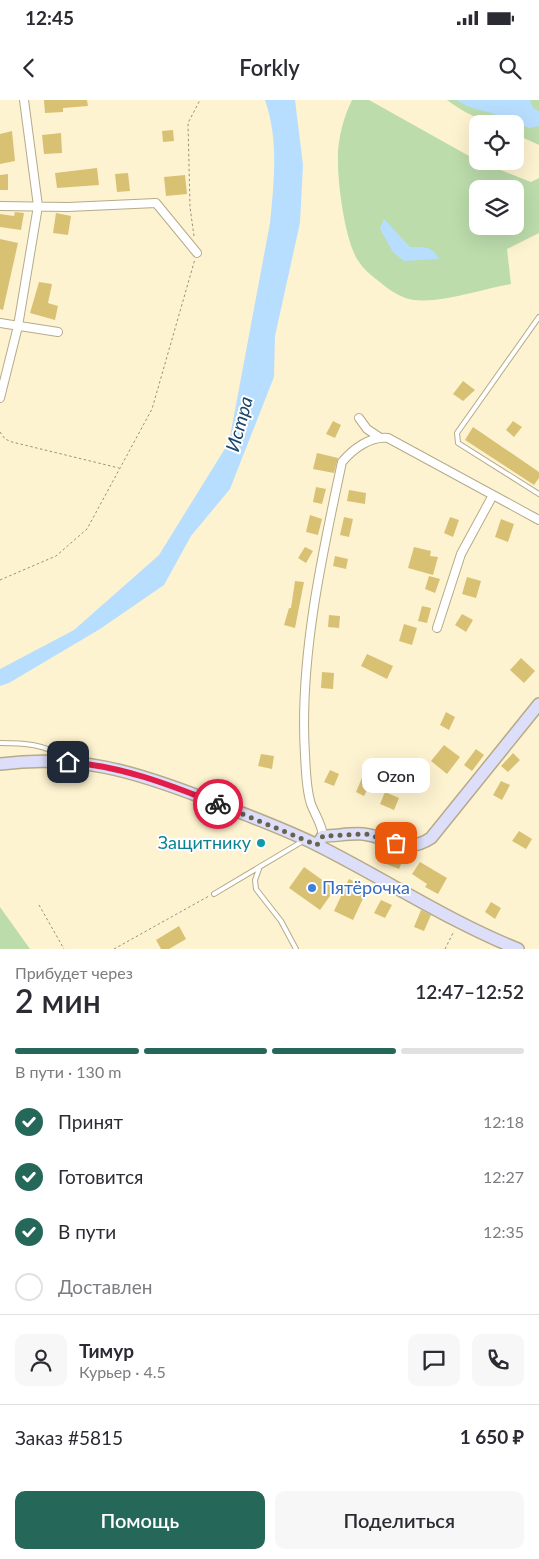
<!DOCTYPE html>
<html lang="ru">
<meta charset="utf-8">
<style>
body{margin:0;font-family:Lato,sans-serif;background:#f7f7f7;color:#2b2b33;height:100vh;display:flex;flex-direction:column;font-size:19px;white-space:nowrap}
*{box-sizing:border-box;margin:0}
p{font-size:16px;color:#7c7c81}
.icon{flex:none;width:28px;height:28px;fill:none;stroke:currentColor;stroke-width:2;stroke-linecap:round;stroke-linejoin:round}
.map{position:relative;height:849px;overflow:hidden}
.drawer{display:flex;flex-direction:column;background:#fff;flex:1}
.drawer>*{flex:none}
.fabs{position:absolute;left:469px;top:15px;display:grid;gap:10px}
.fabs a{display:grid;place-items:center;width:55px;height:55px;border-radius:10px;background:#fff;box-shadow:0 5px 20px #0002;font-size:25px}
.pin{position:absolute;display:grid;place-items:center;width:42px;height:42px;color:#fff;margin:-21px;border-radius:10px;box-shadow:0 2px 8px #0006}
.courier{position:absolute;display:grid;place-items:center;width:50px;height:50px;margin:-25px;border:4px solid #e11d48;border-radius:50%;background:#fff;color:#222;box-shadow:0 1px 6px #0007}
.bubble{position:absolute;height:35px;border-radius:10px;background:#fff;box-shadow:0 5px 20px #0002;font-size:16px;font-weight:600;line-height:35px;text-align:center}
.overview em{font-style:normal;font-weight:600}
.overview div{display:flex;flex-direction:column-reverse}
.overview{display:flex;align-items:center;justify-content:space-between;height:85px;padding:0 15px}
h1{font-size:32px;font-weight:600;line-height:38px}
.bar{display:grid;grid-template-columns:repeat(4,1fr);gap:8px 5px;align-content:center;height:60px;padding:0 15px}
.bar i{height:6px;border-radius:4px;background:#e1e1e2}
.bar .active{background:#256859}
.bar p{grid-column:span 4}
.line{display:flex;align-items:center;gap:12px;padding:0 15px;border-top:1px solid #e1e1e2}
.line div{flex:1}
.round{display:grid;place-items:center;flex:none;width:52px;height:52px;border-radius:10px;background:#f7f7f7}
ol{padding:0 15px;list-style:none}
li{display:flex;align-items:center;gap:15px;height:55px}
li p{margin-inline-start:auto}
li .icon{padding:5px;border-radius:50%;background:#256859;color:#fff;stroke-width:4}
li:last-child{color:#7c7c81}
li i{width:28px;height:28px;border:2px solid #e1e1e2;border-radius:50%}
.button{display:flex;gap:10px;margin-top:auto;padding:10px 15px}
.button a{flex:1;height:58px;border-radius:10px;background:#256859;color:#fff;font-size:20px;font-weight:600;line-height:58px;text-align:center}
.button a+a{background:#f7f7f7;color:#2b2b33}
.status{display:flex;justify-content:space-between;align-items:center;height:35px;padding:0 25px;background:#fff;direction:ltr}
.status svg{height:14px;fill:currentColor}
header{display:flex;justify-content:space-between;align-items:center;height:65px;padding:0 15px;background:#fff;font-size:22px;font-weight:600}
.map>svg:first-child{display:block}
</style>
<div class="status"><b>12:45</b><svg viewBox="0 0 49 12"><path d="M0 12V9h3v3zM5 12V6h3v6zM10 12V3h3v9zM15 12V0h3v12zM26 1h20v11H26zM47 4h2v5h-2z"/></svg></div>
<header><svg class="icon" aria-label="back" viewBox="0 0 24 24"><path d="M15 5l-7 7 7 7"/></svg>Forkly<svg class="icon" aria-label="search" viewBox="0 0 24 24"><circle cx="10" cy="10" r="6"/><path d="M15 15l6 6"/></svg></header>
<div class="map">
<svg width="539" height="849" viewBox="0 0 539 849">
<rect width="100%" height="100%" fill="#fef3d0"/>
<path fill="#bcdcac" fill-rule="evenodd" d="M 352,0 L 369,0 L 478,61 L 531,82 L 539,78 L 539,133 L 507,149 L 511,184 C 480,189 445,203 414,200 C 403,199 389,190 381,183 C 372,176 363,169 357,159 C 345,138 338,87 338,62 C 337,42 343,18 352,0 ZM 478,89 L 515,89 L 515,126 L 478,126 Z
M 447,0 L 539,0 L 539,45 L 515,34 L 515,24 C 487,24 470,17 447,0 Z
M 0,807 L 30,849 L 0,849 Z"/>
<path fill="#b8deff" d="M 265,0 L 295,0 L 303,65 L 300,123 L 275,236 L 274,277 L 230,389 L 191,436 L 164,485 L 100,529 L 9,583 L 0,586 L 0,569 L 74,530 L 159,455 L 229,342 L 270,123 C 274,81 279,41 265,0 Z
M 456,0 L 530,0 L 533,8 L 539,11 L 539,26 L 529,28 L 501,16 L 469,7 Z
M 384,119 L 410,147 C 423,147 433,146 439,159 L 404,161 L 393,152 L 380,129 Z"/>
<path fill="#d9c173" d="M 44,0 L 87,0 L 88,6 L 63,8 L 63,12 L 45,13 Z
M 173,30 L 174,41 L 163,42 L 162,31 Z
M 12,31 L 15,61 L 0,64 L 0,34 Z
M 61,33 L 62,53 L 44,54 L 42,35 Z
M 97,68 L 99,85 L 57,88 L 55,73 Z
M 128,73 L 130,91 L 117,92 L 115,74 Z
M 8,74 L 8,90 L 0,90 L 0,75 Z
M 185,75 L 187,94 L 166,96 L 164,77 Z
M 15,112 L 24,113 L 21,130 L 0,127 L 0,114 L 14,116 Z
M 56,113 L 71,116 L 68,135 L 53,133 Z
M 0,139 L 18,143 L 3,210 L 0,209 Z
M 39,182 L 52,184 L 48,203 L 58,206 L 55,220 L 30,213 Z
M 463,281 L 475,290 L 463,301 L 453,294 Z
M 333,321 L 341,325 L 335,338 L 326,334 Z
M 513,321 L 522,327 L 514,337 L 506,330 Z
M 473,327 L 539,372 L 539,378 L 534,385 L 465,340 Z
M 317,353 L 338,358 L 334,373 L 313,369 Z
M 316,387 L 326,389 L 322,404 L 313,402 Z
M 349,390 L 366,393 L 365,404 L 347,401 Z
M 310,415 L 322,419 L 318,435 L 306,432 Z
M 344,417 L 353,419 L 349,437 L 340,435 Z
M 450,417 L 459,420 L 453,437 L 444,433 Z
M 501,419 L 514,424 L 508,442 L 495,437 Z
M 305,447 L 313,451 L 306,463 L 298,458 Z
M 414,447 L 431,451 L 430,456 L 438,457 L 433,475 L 408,468 Z
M 335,456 L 348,459 L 346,469 L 333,466 Z
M 429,476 L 440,479 L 435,493 L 425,489 Z
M 467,477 L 481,481 L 476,498 L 462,494 Z
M 295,481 L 304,482 L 295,528 L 284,525 L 289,508 L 291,508 Z
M 422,506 L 431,508 L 427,523 L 418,521 Z
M 462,514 L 473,520 L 466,532 L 455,525 Z
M 329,515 L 340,516 L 339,528 L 328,527 Z
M 404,524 L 417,528 L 412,545 L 399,541 Z
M 367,554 L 393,566 L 387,579 L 361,566 Z
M 521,558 L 535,571 L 524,583 L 510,570 Z
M 322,572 L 334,573 L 333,589 L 321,588 Z
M 446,612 L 455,617 L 449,630 L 440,625 Z
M 444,645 L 460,657 L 447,674 L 431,661 Z
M 476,649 L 484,655 L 472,671 L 464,665 Z
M 513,653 L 520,660 L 508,672 L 501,666 Z
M 261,654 L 274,656 L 272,669 L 258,666 Z
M 330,670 L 339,674 L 334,686 L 324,682 Z
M 362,678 L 371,682 L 364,696 L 356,692 Z
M 501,681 L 510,685 L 502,700 L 493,695 Z
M 385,692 L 399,698 L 394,710 L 380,704 Z
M 519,731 L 532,739 L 526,749 L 512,741 Z
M 390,749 L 406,752 L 399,769 L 384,763 Z
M 420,762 L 447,778 L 438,794 L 425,787 L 427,784 L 412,774 Z
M 304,767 L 335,789 L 320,810 L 289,788 Z
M 349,779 L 368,788 L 353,820 L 334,811 Z
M 381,800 L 392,805 L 385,818 L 374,813 Z
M 491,802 L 501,808 L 495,819 L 485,812 Z
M 421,810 L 431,815 L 424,831 L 414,827 Z
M 179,826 L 186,839 L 169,849 L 161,849 L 156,840 Z"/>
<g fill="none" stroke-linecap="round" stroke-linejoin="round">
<defs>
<path id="lane" d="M 539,217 L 457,333 L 458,343 L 539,394
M 0,643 C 22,643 47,644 64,658
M 259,769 L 255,780 L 256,789 L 281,821 L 296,849
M 214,794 L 303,741"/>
<path id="street" d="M 0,106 L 68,107 L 156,103 L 197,153
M 0,223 L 58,232
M 0,298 L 18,226 L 38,106 L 24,0
M 359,318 L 367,329 L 379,337
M 437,528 L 461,454 L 493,395
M 323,736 C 322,724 315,715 311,704 C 306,689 306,671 305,655 C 299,559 322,455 342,362 C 353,349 370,336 388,338 L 539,420"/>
<path id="secondary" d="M 0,664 C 78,654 134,671 206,699 C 243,714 281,727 317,745 C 385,779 448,821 518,849
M 317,745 L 323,736 C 336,736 350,733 363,734 C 389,737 406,755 431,738 L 539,604"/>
</defs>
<use href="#lane" stroke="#b5aa89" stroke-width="6"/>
<use href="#street" stroke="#b5aa89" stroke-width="10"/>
<use href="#secondary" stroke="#b5aa89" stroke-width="14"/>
<path stroke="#999178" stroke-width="1" stroke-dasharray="2.5 2.5" stroke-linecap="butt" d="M 194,136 L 190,107 L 188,23 L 200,0
M 0,332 L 5,339 L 12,342 L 119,368
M 0,480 L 56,456 L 87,429 L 152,309 L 195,159
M 39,805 L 64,849
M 114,849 L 209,796
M 445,849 L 454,831"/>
<use href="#lane" stroke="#fff" stroke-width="4"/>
<use href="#street" stroke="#fff" stroke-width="8"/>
<use href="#secondary" stroke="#dddffa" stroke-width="11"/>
</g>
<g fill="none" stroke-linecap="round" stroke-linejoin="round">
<path stroke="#68624e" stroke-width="5" stroke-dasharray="0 9" d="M 218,704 L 317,745 L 323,736 L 366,734 L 396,743"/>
<path stroke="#e11d48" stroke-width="6" d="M 68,662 C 121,666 168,684 218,704"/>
</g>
<circle fill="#0f9aa8" stroke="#fff" stroke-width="2" cx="261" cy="743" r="5"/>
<circle fill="#3f7fe0" stroke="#fff" stroke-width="2" cx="312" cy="788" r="5"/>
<g text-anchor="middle" stroke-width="4" stroke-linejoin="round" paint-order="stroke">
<g font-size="18" fill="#0d838f" stroke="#fff" text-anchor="end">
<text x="251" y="749">Защитнику</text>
</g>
<g font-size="18" fill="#366cbe" stroke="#fff" text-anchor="start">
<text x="322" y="794">Пятёрочка</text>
</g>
<g font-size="19" font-style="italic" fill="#19476b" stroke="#fff">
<text transform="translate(239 324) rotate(-75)" y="7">Истра</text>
</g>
</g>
</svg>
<div class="fabs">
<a><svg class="icon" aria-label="locate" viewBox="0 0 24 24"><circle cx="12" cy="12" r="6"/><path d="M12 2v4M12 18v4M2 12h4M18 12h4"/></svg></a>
<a><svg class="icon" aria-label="layers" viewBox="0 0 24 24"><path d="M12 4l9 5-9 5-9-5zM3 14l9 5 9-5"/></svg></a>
</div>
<div class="pin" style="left:396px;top:743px;background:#ea580c"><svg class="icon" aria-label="bag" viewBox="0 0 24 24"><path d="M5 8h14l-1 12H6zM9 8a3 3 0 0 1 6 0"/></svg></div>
<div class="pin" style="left:68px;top:662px;background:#1f2937"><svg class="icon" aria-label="home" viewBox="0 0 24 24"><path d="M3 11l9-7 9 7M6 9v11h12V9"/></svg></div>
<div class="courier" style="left:218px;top:704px"><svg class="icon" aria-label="bike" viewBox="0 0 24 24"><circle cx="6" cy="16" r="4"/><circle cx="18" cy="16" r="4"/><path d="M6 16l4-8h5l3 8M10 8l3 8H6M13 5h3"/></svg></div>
<div class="bubble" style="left:362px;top:658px;width:68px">Ozon</div>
</div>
<section class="drawer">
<div class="overview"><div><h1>2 мин</h1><p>Прибудет через</p></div><em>12:47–12:52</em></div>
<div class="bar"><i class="active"></i><i class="active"></i><i class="active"></i><i></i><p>В пути · 130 m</p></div>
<ol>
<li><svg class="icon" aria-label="check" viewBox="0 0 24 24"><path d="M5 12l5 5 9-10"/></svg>Принят<p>12:18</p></li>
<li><svg class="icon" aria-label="check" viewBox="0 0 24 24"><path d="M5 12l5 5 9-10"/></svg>Готовится<p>12:27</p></li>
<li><svg class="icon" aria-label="check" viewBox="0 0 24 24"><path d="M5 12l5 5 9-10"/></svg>В пути<p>12:35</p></li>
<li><i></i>Доставлен</li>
</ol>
<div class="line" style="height:90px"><a class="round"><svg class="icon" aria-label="person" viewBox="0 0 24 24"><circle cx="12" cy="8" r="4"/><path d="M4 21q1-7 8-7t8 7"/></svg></a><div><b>Тимур</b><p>Курьер · 4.5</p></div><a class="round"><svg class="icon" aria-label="chat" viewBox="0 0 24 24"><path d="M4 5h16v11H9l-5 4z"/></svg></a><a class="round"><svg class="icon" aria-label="phone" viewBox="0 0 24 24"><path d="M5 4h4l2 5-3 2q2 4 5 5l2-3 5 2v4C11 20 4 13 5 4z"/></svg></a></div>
<div class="line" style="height:65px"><div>Заказ #5815</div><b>1 650 ₽</b></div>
<div class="button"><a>Помощь</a><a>Поделиться</a></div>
</section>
